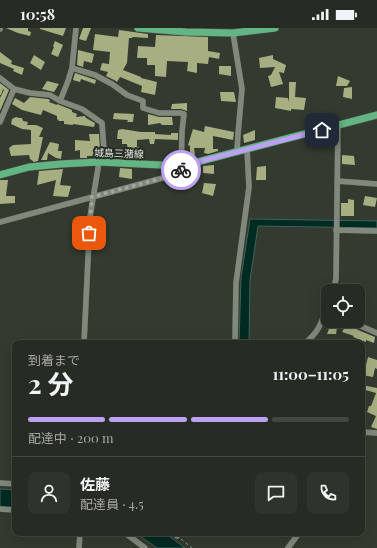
<!DOCTYPE html>
<html lang="ja">
<meta charset="utf-8">
<style>
body{margin:0;font-family:"Playfair Display","Noto Sans JP",serif;background:#2e342b;color:#f1f3f6;height:100vh;display:flex;flex-direction:column;font-size:15px;white-space:nowrap}
*{box-sizing:border-box;margin:0}
p{font-size:13px;color:#a4a7a6}
.icon{flex:none;width:22px;height:22px;fill:none;stroke:currentColor;stroke-width:2;stroke-linecap:round;stroke-linejoin:round}
.map{position:relative;flex:1;overflow:hidden}
.side{position:absolute;left:12px;top:312px;width:353px;height:196px;display:flex;flex-direction:column;background:#262c23;border-radius:8px;box-shadow:0 4px 16px #0002,0 0 0 1px #424841}
.side>*{flex:none}
.tools{position:absolute;left:321px;top:256px;display:grid;gap:8px}
.tools a{display:grid;place-items:center;width:44px;height:44px;border-radius:8px;background:#262c23;box-shadow:0 4px 16px #0002,0 0 0 1px #424841;font-size:20px}
.pin{position:absolute;display:grid;place-items:center;width:34px;height:34px;color:#fff;margin:-17px;border-radius:8px;box-shadow:0 2px 6px #0006}
.courier{position:absolute;display:grid;place-items:center;width:40px;height:40px;margin:-20px;border:3px solid #bca0f2;border-radius:50%;background:#fff;color:#222;box-shadow:0 1px 5px #0007}
.summary em{font-style:normal;font-weight:700}
.summary div{display:flex;flex-direction:column-reverse}
.summary{display:flex;align-items:center;justify-content:space-between;height:68px;padding:0 16px}
h1{font-size:26px;font-weight:700;line-height:30px}
.bar{display:grid;grid-template-columns:repeat(4,1fr);gap:6px 4px;align-content:center;height:48px;padding:0 16px}
.bar i{height:5px;border-radius:3px;background:#424841}
.bar .on{background:#bca0f2}
.bar p{grid-column:span 4}
.line{display:flex;align-items:center;gap:10px;padding:0 16px;border-top:1px solid #424841}
.line div{flex:1}
.round{display:grid;place-items:center;flex:none;width:42px;height:42px;border-radius:8px;background:#2e342b}
.status{display:flex;justify-content:space-between;align-items:center;height:28px;padding:0 20px;background:#262c23;direction:ltr}
.status svg{height:11px;fill:currentColor}
.map>svg:first-child{display:block}
</style>
<div class="status"><b>10:58</b><svg viewBox="0 0 49 12"><path d="M0 12V9h3v3zM5 12V6h3v6zM10 12V3h3v9zM15 12V0h3v12zM26 1h20v11H26zM47 4h2v5h-2z"/></svg></div>
<div class="map">
<svg width="377" height="520" viewBox="0 0 377 520">
<rect width="100%" height="100%" fill="#333a2f"/>
<path fill="#002b22" stroke="#43625a" d="M 250,191 L 377,193 L 377,200 L 258,198 L 250,252 L 249,315 L 239,315 L 241,250 Z
M 0,461 L 15,462 L 15,481 L 0,480 Z
M 136,505 L 165,505 L 185,520 L 157,520 Z"/>
<path fill="#a7ae81" d="M 6,0 L 28,0 L 28,3 L 31,4 L 30,8 L 18,5 Z
M 40,0 L 66,0 L 63,8 L 40,1 Z
M 83,0 L 91,0 L 86,13 L 79,11 Z
M 119,2 L 148,6 L 148,10 L 133,9 L 132,10 L 129,10 L 127,35 L 123,42 L 141,49 L 141,50 L 157,54 L 155,67 L 141,64 L 142,58 L 120,49 L 117,54 L 116,53 L 106,48 L 108,44 L 100,42 L 102,35 L 109,36 L 110,24 L 93,22 L 95,6 L 118,9 Z
M 156,7 L 208,9 L 208,23 L 220,25 L 219,31 L 209,29 L 208,36 L 197,35 L 197,45 L 187,43 L 188,34 L 167,33 L 166,49 L 155,48 L 155,37 L 147,37 L 147,30 L 137,30 L 138,18 L 155,19 Z
M 55,13 L 63,17 L 58,29 L 51,26 L 54,19 L 53,18 Z
M 78,22 L 94,26 L 92,35 L 84,33 L 83,39 L 77,37 Z
M 0,24 L 12,33 L 11,36 L 24,40 L 22,47 L 13,43 L 14,41 L 0,35 Z
M 34,27 L 45,34 L 41,42 L 30,35 Z
M 273,27 L 273,31 L 286,37 L 284,45 L 279,44 L 283,56 L 271,59 L 268,48 L 271,47 L 275,39 L 260,40 L 259,30 Z
M 219,38 L 231,38 L 231,48 L 219,46 Z
M 75,45 L 96,52 L 95,56 L 81,51 L 80,54 L 73,52 Z
M 338,48 L 350,53 L 347,58 L 336,58 Z
M 47,53 L 59,56 L 54,64 L 42,61 Z
M 289,54 L 296,54 L 295,69 L 306,70 L 304,82 L 291,81 L 291,83 L 275,80 L 276,69 L 288,70 L 289,74 Z
M 0,55 L 9,62 L 0,83 L 0,70 L 4,62 L 3,61 L 1,67 L 0,67 Z
M 352,59 L 352,71 L 343,69 L 344,60 Z
M 220,64 L 234,64 L 236,74 L 221,73 Z
M 30,69 L 48,71 L 50,72 L 49,74 L 57,77 L 57,76 L 72,82 L 72,84 L 77,86 L 76,89 L 85,88 L 86,90 L 95,95 L 94,99 L 73,96 L 73,97 L 64,96 L 64,93 L 59,93 L 57,91 L 57,88 L 43,82 L 41,87 L 22,82 L 12,76 L 15,70 L 24,75 Z
M 187,75 L 187,83 L 181,81 L 171,81 L 172,76 Z
M 114,85 L 134,86 L 133,94 L 127,94 L 128,92 L 113,91 Z
M 148,86 L 159,89 L 172,89 L 173,97 L 162,97 L 160,95 L 148,97 Z
M 16,89 L 19,90 L 22,90 L 23,93 L 28,94 L 27,97 L 36,97 L 43,100 L 39,109 L 43,109 L 38,133 L 34,134 L 30,131 L 29,127 L 11,128 L 9,120 L 13,117 L 31,116 L 31,102 L 22,101 L 11,96 L 12,91 Z
M 205,98 L 234,104 L 233,112 L 213,108 L 213,121 L 218,121 L 218,123 L 208,126 L 204,125 L 205,120 L 194,120 L 195,127 L 190,127 L 190,118 L 188,117 L 193,101 L 204,104 Z
M 122,101 L 141,104 L 155,104 L 155,106 L 171,107 L 171,105 L 178,105 L 178,112 L 155,111 L 154,116 L 150,116 L 149,111 L 137,112 L 137,119 L 140,120 L 139,131 L 132,131 L 132,125 L 128,125 L 127,116 L 122,116 L 122,111 L 117,111 L 118,102 Z
M 255,102 L 255,112 L 244,115 L 243,107 Z
M 89,106 L 99,106 L 100,121 L 97,128 L 87,128 L 87,130 L 80,130 L 80,122 L 75,123 L 75,112 L 90,113 Z
M 50,114 L 59,116 L 58,123 L 62,123 L 61,131 L 56,130 L 48,125 L 47,132 L 41,132 Z
M 342,127 L 354,128 L 355,137 L 342,136 Z
M 214,137 L 214,146 L 203,145 L 203,138 Z
M 266,138 L 266,152 L 256,152 L 257,139 Z
M 120,140 L 132,141 L 132,151 L 119,149 Z
M 63,141 L 60,157 L 71,158 L 68,169 L 53,168 L 56,152 L 37,157 L 39,143 Z
M 0,152 L 8,152 L 6,168 L 15,168 L 15,175 L 0,176 Z
M 204,155 L 216,156 L 213,168 L 202,165 Z
M 365,168 L 377,170 L 375,179 L 363,177 Z
M 348,171 L 354,172 L 354,188 L 341,188 L 341,175 L 348,175 Z
M 332,293 L 338,294 L 336,306 L 327,306 Z
M 346,297 L 375,309 L 374,315 L 366,312 L 366,314 L 353,309 L 354,308 L 342,304 Z
M 368,329 L 377,332 L 377,341 L 375,340 L 373,349 L 362,347 L 362,340 L 365,341 Z
M 362,357 L 377,360 L 377,401 L 371,399 L 376,388 L 367,384 L 369,378 L 371,378 L 376,365 L 362,361 Z"/>
<g fill="none" stroke-linecap="round" stroke-linejoin="round">
<defs>
<path id="minor" d="M 0,1 L 0,0
M 233,5 L 242,61 L 238,106 L 237,123
M 0,50 L 14,61 L 30,65 L 50,67 L 60,73 L 82,81 L 102,95 L 104,122 L 99,134 L 90,189 L 84,315
M 60,73 L 68,53 L 72,40 L 76,0
M 0,94 L 14,61
M 337,153 L 377,156
M 0,194 L 181,145 L 182,103 L 184,86 L 180,85 L 159,85 L 143,80 L 143,73 L 127,67 L 112,56 L 95,47 L 72,40
M 336,202 L 377,203
M 333,263 L 336,251 L 338,98
M 349,293 L 377,305
M 235,315 L 236,255 L 249,159 L 247,121
M 305,315 C 321,302 320,295 328,278
M 362,404 L 377,405
M 0,455 L 15,456
M 0,481 L 15,482
M 125,505 L 145,520
M 177,508 L 179,505
M 79,520 L 80,505
M 288,520 L 299,505"/>
<path id="major" d="M 138,0 L 186,4 L 233,5 L 275,0
M 0,147 L 29,139 L 61,136 L 99,134 L 182,138 L 377,87"/>
</defs>
<use href="#minor" stroke="#51574e" stroke-width="6"/>
<use href="#major" stroke="#51574e" stroke-width="8"/>
<path stroke="#8f958d" stroke-width="1" stroke-dasharray="3 3" stroke-linecap="butt" d="M 181,511 L 192,520"/>
<use href="#minor" stroke="#80897c" stroke-width="5.5"/>
<use href="#major" stroke="#63b583" stroke-width="7"/>
</g>
<g fill="none" stroke-linecap="round" stroke-linejoin="round">
<path stroke="#a3a8a0" stroke-width="4" stroke-dasharray="0 7.2" d="M 89,205 L 92,169 L 181,145 L 181,142"/>
<path stroke="#bca0f2" stroke-width="5" d="M 181,142 L 182,138 L 322,102"/>
</g>
<g text-anchor="middle" stroke-width="4" stroke-linejoin="round" paint-order="stroke">
<g font-size="10" fill="#dfe3dd" stroke="#292f25">
<text transform="translate(119 125) rotate(2)" y="4">城島三潴線</text>
</g>
</g>
</svg>
<div class="tools">
<a><svg class="icon" aria-label="locate" viewBox="0 0 24 24"><circle cx="12" cy="12" r="6"/><path d="M12 2v4M12 18v4M2 12h4M18 12h4"/></svg></a>
</div>
<div class="pin" style="left:89px;top:205px;background:#ea580c"><svg class="icon" aria-label="bag" viewBox="0 0 24 24"><path d="M5 8h14l-1 12H6zM9 8a3 3 0 0 1 6 0"/></svg></div>
<div class="pin" style="left:322px;top:102px;background:#1f2937"><svg class="icon" aria-label="home" viewBox="0 0 24 24"><path d="M3 11l9-7 9 7M6 9v11h12V9"/></svg></div>
<div class="courier" style="left:181px;top:142px"><svg class="icon" aria-label="bike" viewBox="0 0 24 24"><circle cx="6" cy="16" r="4"/><circle cx="18" cy="16" r="4"/><path d="M6 16l4-8h5l3 8M10 8l3 8H6M13 5h3"/></svg></div>
<section class="side">
<div class="summary"><div><h1>2 分</h1><p>到着まで</p></div><em>11:00–11:05</em></div>
<div class="bar"><i class="on"></i><i class="on"></i><i class="on"></i><i></i><p>配達中 · 200 m</p></div>
<div class="line" style="height:72px"><a class="round"><svg class="icon" aria-label="person" viewBox="0 0 24 24"><circle cx="12" cy="8" r="4"/><path d="M4 21q1-7 8-7t8 7"/></svg></a><div><b>佐藤</b><p>配達員 · 4.5</p></div><a class="round"><svg class="icon" aria-label="chat" viewBox="0 0 24 24"><path d="M4 5h16v11H9l-5 4z"/></svg></a><a class="round"><svg class="icon" aria-label="phone" viewBox="0 0 24 24"><path d="M5 4h4l2 5-3 2q2 4 5 5l2-3 5 2v4C11 20 4 13 5 4z"/></svg></a></div>
</section>
</div>
